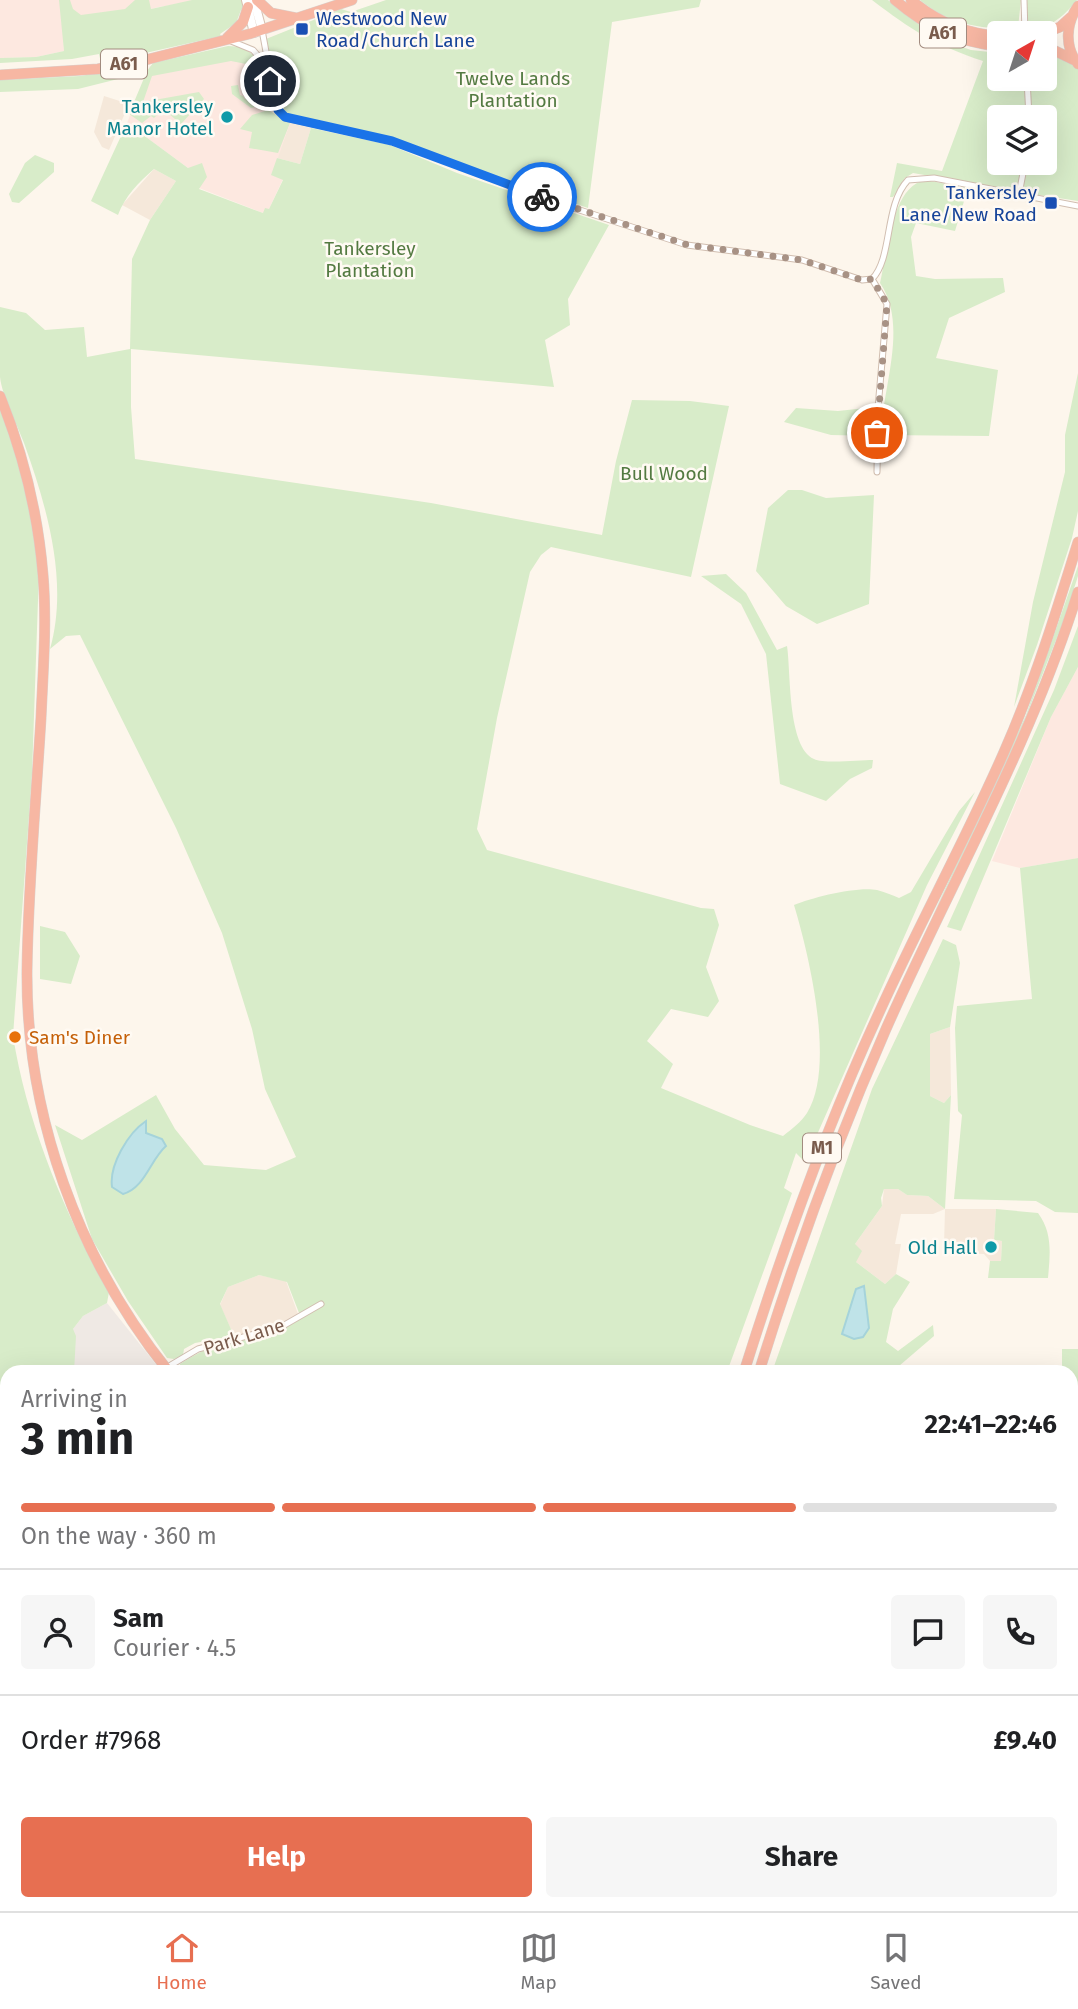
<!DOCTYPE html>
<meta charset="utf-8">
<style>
body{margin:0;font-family:"Fira Sans",sans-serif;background:#f6f6f6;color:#202124;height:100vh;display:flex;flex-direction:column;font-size:26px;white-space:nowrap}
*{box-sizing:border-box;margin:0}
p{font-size:23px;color:#757577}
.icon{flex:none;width:38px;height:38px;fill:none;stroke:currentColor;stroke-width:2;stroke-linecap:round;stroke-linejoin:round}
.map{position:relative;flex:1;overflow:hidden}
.sheet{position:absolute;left:0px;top:1365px;width:1078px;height:546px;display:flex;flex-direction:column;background:#fff;border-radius:21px 21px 0 0;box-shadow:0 7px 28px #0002}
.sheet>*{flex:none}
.needle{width:46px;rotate:39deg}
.controls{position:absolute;left:987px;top:21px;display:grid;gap:14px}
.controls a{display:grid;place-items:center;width:70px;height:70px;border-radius:7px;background:#fff;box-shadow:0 7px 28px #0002;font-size:35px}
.pin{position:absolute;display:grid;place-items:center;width:60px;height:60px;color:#fff;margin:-30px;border:4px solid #fff;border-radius:50%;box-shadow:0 2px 7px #0007}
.courier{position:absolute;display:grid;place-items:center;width:70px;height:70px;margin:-35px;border:5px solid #1a73e8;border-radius:50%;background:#fff;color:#222;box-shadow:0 2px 9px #0007}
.overview em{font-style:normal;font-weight:700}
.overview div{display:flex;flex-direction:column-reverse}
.overview{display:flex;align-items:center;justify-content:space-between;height:119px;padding:0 21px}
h1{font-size:46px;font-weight:700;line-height:52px}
.bar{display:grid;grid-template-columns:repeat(4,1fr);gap:10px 7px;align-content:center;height:84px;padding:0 21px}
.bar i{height:9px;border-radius:5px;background:#e0e0e0}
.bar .selected{background:#e76f51}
.bar p{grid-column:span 4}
.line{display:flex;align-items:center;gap:18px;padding:0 21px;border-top:2px solid #e0e0e0}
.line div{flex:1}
.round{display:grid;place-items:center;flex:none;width:74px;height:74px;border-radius:7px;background:#f6f6f6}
.action{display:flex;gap:14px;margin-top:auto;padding:14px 21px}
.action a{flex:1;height:80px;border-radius:7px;background:#e76f51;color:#fff;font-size:28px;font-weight:700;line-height:80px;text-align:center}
.action a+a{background:#f6f6f6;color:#202124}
.tab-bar{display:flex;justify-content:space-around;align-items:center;height:98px;border-top:2px solid #e0e0e0;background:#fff;font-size:19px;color:#757577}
.tab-bar a{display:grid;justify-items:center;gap:4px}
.tab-bar .selected{color:#e76f51}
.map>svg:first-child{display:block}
</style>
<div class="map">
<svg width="1078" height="1911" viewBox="0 0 1078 1911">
<rect width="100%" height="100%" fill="#fdf6ec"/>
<path fill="#f5e8da" d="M 104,96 L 129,104 L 109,150 L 102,147 L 94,132 Z
M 290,123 L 311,128 L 300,164 L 277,158 Z
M 154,169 L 176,181 L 150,220 L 122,205 Z
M 950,1027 L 951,1095 L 944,1103 L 930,1096 L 930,1034 Z
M 884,1189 L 898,1189 L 907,1195 L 928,1196 L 945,1209 L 996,1209 L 994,1240 L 1002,1241 L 1001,1261 L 990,1261 L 984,1254 L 956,1253 L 955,1246 L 944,1246 L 945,1209 L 933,1214 L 901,1214 L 895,1244 L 901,1244 L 896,1274 L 885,1284 L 856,1262 L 855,1244 L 882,1206 Z
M 259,1275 L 286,1281 L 298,1314 L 280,1325 L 234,1336 L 220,1305 L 228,1287 Z"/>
<path fill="#fde8e0" d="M 0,0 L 205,0 L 159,7 L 63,31 L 64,51 L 36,57 L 0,58 Z
M 227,57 L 255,64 L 271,113 L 290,123 L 272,175 L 283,179 L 269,209 L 263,213 L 199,188 L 188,168 L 127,123 L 150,66 Z
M 1078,667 L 1078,858 L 1020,868 L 992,861 L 1051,717 Z"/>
<path fill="#efe9e4" d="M 107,1303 L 162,1372 L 74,1372 L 73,1329 L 83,1316 Z"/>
<path fill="#d8ecc9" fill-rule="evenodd" d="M 59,0 L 70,0 L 73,9 L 81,15 L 125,9 L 135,0 L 149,0 L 151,9 L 192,0 L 246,0 L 248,7 L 241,10 L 236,23 L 220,34 L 221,36 L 101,63 L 99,54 L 72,59 L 0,63 L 0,58 L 36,57 L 64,51 Z
M 386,0 L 701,0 L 699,7 L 612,22 L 588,208 L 462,165 L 393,138 L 285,113 L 266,39 L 341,9 L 351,12 Z
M 872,0 L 888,0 L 936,38 L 971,50 L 999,53 L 999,79 L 1045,79 L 1045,52 L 1058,55 L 1078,69 L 1078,201 L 1032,194 L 1024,187 L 1024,181 L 1019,180 L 1017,187 L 1009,190 L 913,173 L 905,178 L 893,197 L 890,197 L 897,163 L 942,171 L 983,61 C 937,46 911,30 872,0 ZM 1038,108 L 1046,109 L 1047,113 L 1045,163 L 999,163 L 999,117 L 1037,117 Z
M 920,0 L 1021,0 L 1018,28 C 982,30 948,24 920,0 Z
M 1026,0 L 1077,0 C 1061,19 1051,28 1026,29 Z
M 228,46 C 258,46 267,72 271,98 L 266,104 L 251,108 L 232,94 L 231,86 L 238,85 L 240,95 L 243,96 L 245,99 L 256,97 L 256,93 L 260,91 L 251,65 L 231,61 L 152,76 L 143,102 L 199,92 L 204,99 L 181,124 L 163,109 L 154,118 L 151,116 L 142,123 L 129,114 L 147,71 L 153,63 Z
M 143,66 L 123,72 L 122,78 L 78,89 L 0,92 L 0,80 L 80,76 Z
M 268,110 L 290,123 L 278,153 L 249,148 L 252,132 L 240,129 L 252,115 Z
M 127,123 L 188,168 L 202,163 L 207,177 L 199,189 L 263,213 L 265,208 L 269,209 L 283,180 L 271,175 L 277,158 L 300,164 L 311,128 L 390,145 L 457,173 L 609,225 L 568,299 L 570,325 L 545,340 L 554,387 L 131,349 L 131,407 L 135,459 L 431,503 L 602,535 L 616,461 L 632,400 L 690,401 L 729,406 L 691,577 L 551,547 L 541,555 L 530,572 L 497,718 L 477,829 L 487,850 L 701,908 L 714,909 L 719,925 L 706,967 L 719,1001 L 708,1017 L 671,1009 L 647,1041 L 673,1064 L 661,1088 L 750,1125 L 783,1136 C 792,1129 801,1122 807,1113 C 836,1067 809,955 794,905 C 813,897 858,886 877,890 C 885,892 892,895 899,898 L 911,892 L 959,811 L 975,792 L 927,885 L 805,1162 L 796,1153 L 784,1188 L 792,1193 L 727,1372 L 179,1372 L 180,1364 C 193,1356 206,1348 221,1344 C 247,1336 278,1336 301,1318 L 287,1282 L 259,1275 L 228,1287 L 220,1304 L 234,1336 L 195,1343 L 184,1349 L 183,1355 L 174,1359 L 167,1358 L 128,1301 L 92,1239 L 55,1125 L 82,1140 L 156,1095 L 175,1129 L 204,1165 L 266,1170 L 296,1157 L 265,1089 L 252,1029 L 222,933 L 176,828 L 80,635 L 66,636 L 50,649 C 69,582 47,507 24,443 C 17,424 2,396 0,377 C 0,355 0,330 0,307 L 26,313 L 45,330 L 84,327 L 87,357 L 130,349 L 132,259 L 150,220 L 176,181 L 154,169 C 139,182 125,196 118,215 L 91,201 Z
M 35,155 L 54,163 L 54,172 L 19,203 L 12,202 L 9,194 L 25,163 Z
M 925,180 L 968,188 L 955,231 L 916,223 L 911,237 L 916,276 L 935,279 L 1003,278 L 1005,292 L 949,318 L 936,358 L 998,370 L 989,436 L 881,435 C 882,388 909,325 880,283 C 887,254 891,187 925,180 Z
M 1078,373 L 1078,511 L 1072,538 L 1037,645 L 1014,707 L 1033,602 L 1065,472 L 1065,435 Z
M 875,407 L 875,436 L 831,435 L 784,422 L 796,408 L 838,411 Z
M 0,410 L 12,441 L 28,503 L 39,571 L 32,774 L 13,1036 C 27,1124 65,1215 109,1292 L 107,1303 L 83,1316 L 73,1329 L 76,1336 L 74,1372 L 7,1372 L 7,1904 L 93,1904 L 52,1911 L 0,1911 Z
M 788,490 L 802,490 L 826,498 L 874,495 L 869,604 L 817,624 L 786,606 L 756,571 L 768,508 Z
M 1078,566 L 1078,576 L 1065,617 L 1005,770 L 931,919 L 1026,715 Z
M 726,574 L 746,593 L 777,650 L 787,646 C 791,671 787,747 814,759 C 824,764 860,760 873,760 L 872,768 L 850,779 L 826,801 L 780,784 L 766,654 L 741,604 L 701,576 Z
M 1078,626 L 1078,667 L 1051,717 L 961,931 L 947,927 L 1054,690 Z
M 1078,858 L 1078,1213 L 1055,1212 L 1036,1201 L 954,1199 L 962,1115 L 958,1111 L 955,1028 L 957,1006 L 1032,999 L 1020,868 Z
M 40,926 L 65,932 L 80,956 L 71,984 L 40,979 Z
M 943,939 L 956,945 L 960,963 L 950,1027 L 930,1034 L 930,1096 L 944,1103 L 951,1095 L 945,1209 L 928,1196 L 907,1195 L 898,1189 L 884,1189 L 881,1198 L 882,1206 L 855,1244 L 862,1251 L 856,1262 L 885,1284 L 896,1274 L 910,1282 L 893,1309 L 886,1342 L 898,1351 L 933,1325 L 934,1336 L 892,1372 L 772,1372 L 872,1089 Z
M 996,1209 L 1038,1213 C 1053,1233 1050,1255 1048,1278 L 988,1278 L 990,1261 L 1001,1261 L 1002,1241 L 994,1240 Z
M 1062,1349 L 1078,1349 L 1078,1547 L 1071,1486 L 1071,1372 L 1062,1372 Z
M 139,1904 L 254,1904 L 242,1911 L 114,1911 Z
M 695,1904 L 964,1904 L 965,1911 L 694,1911 Z"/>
<path fill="#bfe3e8" stroke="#a5d3da" stroke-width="2" d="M 146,1121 L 146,1133 L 162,1139 L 166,1146 C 150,1160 145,1188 123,1194 L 112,1187 C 109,1165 128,1133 146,1121 Z
M 864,1286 L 869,1328 L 863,1337 L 854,1339 L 842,1334 L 856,1289 Z"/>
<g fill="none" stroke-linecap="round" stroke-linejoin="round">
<path stroke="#a5d3da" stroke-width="2" d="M 1071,1711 L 1074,1713"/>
<defs>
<path id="street" d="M 1024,0 L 1025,33
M 262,30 L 276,106 L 285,118 L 392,141 L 549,200 L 687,245 L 802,260 L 862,280 L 872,279
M 231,41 L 253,50 L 265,64
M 1027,79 L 1029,117
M 1019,194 L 1025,163
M 872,279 C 893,258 884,205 908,180 L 934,178 L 1078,206
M 872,279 L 887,304 L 878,408 L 877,472
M 166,1368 L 198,1349 L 281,1327 L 321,1304
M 280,1904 L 282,1911"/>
<path id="secondary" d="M 246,0 L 254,33
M 254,0 L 262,30
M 89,1911 L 115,1904"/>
<path id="highway" d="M 257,0 L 271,13 L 296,18
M 895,0 C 927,27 957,42 999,46
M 911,0 C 937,22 966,34 999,36
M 1078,6 C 1066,23 1064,47 1078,64
M 1045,33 L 1060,27 L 1071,17
M 227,38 L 243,22 L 248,7
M 1045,46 L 1074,60
M 0,75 L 98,69 L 149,59 L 249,34 L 352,0
M 0,396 C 23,453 38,514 43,575 C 47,622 43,671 41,718 C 36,802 28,887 27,971 C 26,1116 78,1259 169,1372
M 744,1372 C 782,1251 825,1130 878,1015 C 918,926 965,841 1004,752 C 1034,684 1056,613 1078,542
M 759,1372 C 795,1256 837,1141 886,1029 C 951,882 1030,746 1078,592
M 572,1904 L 573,1911
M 630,1911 L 631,1904
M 644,1911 L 645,1904
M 690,1911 L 690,1904"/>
</defs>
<use href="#street" stroke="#d1beb0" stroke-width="7"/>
<use href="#secondary" stroke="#d6c0b0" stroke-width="10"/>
<use href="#highway" stroke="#dad1cd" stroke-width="11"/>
<use href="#street" stroke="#fff" stroke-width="5"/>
<use href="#secondary" stroke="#fff" stroke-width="8"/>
<use href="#highway" stroke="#f7b7a3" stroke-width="10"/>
<path stroke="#b9a8c9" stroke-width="2" stroke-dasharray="10 7" stroke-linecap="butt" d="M 1071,1758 L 1078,1756"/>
</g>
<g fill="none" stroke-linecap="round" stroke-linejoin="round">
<path stroke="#a89285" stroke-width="7" stroke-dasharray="0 12.6" d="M 542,197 L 688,245 L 802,260 L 862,280 L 872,279 L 887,304 L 877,433"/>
<path stroke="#1a73e8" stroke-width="9" d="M 270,81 L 278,110 L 285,117 L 392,141 L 542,197"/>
</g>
<g fill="#1a4fb4" stroke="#fffaf3" stroke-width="2.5">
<rect x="295" y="22" width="14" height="14" rx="3.5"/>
<rect x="1044" y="196" width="14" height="14" rx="3.5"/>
</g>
<g fill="#0f9aa8" stroke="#fffaf3" stroke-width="2.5">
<circle cx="227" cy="117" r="7"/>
<circle cx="991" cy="1247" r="7"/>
</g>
<circle fill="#e8710a" stroke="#fffaf3" stroke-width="2.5" cx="15" cy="1037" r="7"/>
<g text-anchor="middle" stroke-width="5" stroke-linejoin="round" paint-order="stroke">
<g fill="#fffaf3" stroke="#a28b7f" stroke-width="2">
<rect x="920" y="18.5" width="46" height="29" rx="5"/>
<rect x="101" y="49.5" width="46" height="29" rx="5"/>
<rect x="803" y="1133.5" width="38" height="29" rx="5"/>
</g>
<g font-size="18" font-weight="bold" fill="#7a5c4d">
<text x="943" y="39">A61</text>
<text x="124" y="70">A61</text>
<text x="822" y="1154">M1</text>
</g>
<g font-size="19" fill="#164399" stroke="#fffaf3" text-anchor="start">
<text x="316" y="25">Westwood New<tspan x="316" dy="22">Road/Church Lane</tspan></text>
<text x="1037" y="199" text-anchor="end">Tankersley<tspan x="1037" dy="22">Lane/New Road</tspan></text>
</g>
<g font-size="19" fill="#537a41" stroke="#fffaf3">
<text x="513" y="85">Twelve Lands<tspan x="513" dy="22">Plantation</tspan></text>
<text x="370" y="255">Tankersley<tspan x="370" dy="22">Plantation</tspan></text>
<text x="664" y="480">Bull Wood</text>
</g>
<g font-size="19" fill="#0d838f" stroke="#fffaf3" text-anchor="end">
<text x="213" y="113">Tankersley<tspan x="213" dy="22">Manor Hotel</tspan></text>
<text x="977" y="1254">Old Hall</text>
</g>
<g font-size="19" fill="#c56008" stroke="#fffaf3" text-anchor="start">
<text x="29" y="1044">Sam's Diner</text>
</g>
<g font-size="19" fill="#7a5c4d" stroke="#fffaf3">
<text transform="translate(244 1336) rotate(-17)" y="7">Park Lane</text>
</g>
</g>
</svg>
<div class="controls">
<a><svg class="needle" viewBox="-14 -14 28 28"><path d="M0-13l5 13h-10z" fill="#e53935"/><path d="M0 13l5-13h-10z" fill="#757577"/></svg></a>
<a><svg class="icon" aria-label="layers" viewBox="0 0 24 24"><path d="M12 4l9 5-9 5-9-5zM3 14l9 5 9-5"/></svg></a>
</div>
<div class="pin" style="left:877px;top:433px;background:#ea580c"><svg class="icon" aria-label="bag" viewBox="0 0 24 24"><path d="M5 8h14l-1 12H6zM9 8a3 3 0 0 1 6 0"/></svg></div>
<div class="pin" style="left:270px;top:81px;background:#1f2937"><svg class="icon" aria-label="home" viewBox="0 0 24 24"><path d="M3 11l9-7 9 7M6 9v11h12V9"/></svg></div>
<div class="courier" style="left:542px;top:197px"><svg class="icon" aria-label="bike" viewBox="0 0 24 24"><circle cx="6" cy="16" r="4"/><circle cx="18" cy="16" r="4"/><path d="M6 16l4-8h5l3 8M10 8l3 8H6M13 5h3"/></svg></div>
<section class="sheet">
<div class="overview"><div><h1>3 min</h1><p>Arriving in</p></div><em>22:41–22:46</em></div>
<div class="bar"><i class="selected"></i><i class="selected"></i><i class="selected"></i><i></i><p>On the way · 360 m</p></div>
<div class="line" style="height:126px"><a class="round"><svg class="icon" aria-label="person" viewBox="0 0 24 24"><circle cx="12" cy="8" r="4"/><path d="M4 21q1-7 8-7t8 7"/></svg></a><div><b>Sam</b><p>Courier · 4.5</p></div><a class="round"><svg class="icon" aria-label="chat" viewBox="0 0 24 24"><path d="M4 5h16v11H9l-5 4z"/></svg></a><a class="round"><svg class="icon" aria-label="phone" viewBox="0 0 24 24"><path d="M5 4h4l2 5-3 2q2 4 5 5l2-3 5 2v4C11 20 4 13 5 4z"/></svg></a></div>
<div class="line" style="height:91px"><div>Order #7968</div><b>£9.40</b></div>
<div class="action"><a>Help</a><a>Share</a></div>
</section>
</div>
<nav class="tab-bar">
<a class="selected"><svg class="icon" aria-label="home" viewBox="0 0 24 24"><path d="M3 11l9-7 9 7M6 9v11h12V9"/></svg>Home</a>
<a><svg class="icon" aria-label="map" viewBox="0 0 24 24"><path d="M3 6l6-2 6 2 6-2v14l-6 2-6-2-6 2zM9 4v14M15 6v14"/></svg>Map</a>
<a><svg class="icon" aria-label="saved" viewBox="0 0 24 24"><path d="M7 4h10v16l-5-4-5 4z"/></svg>Saved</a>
</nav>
